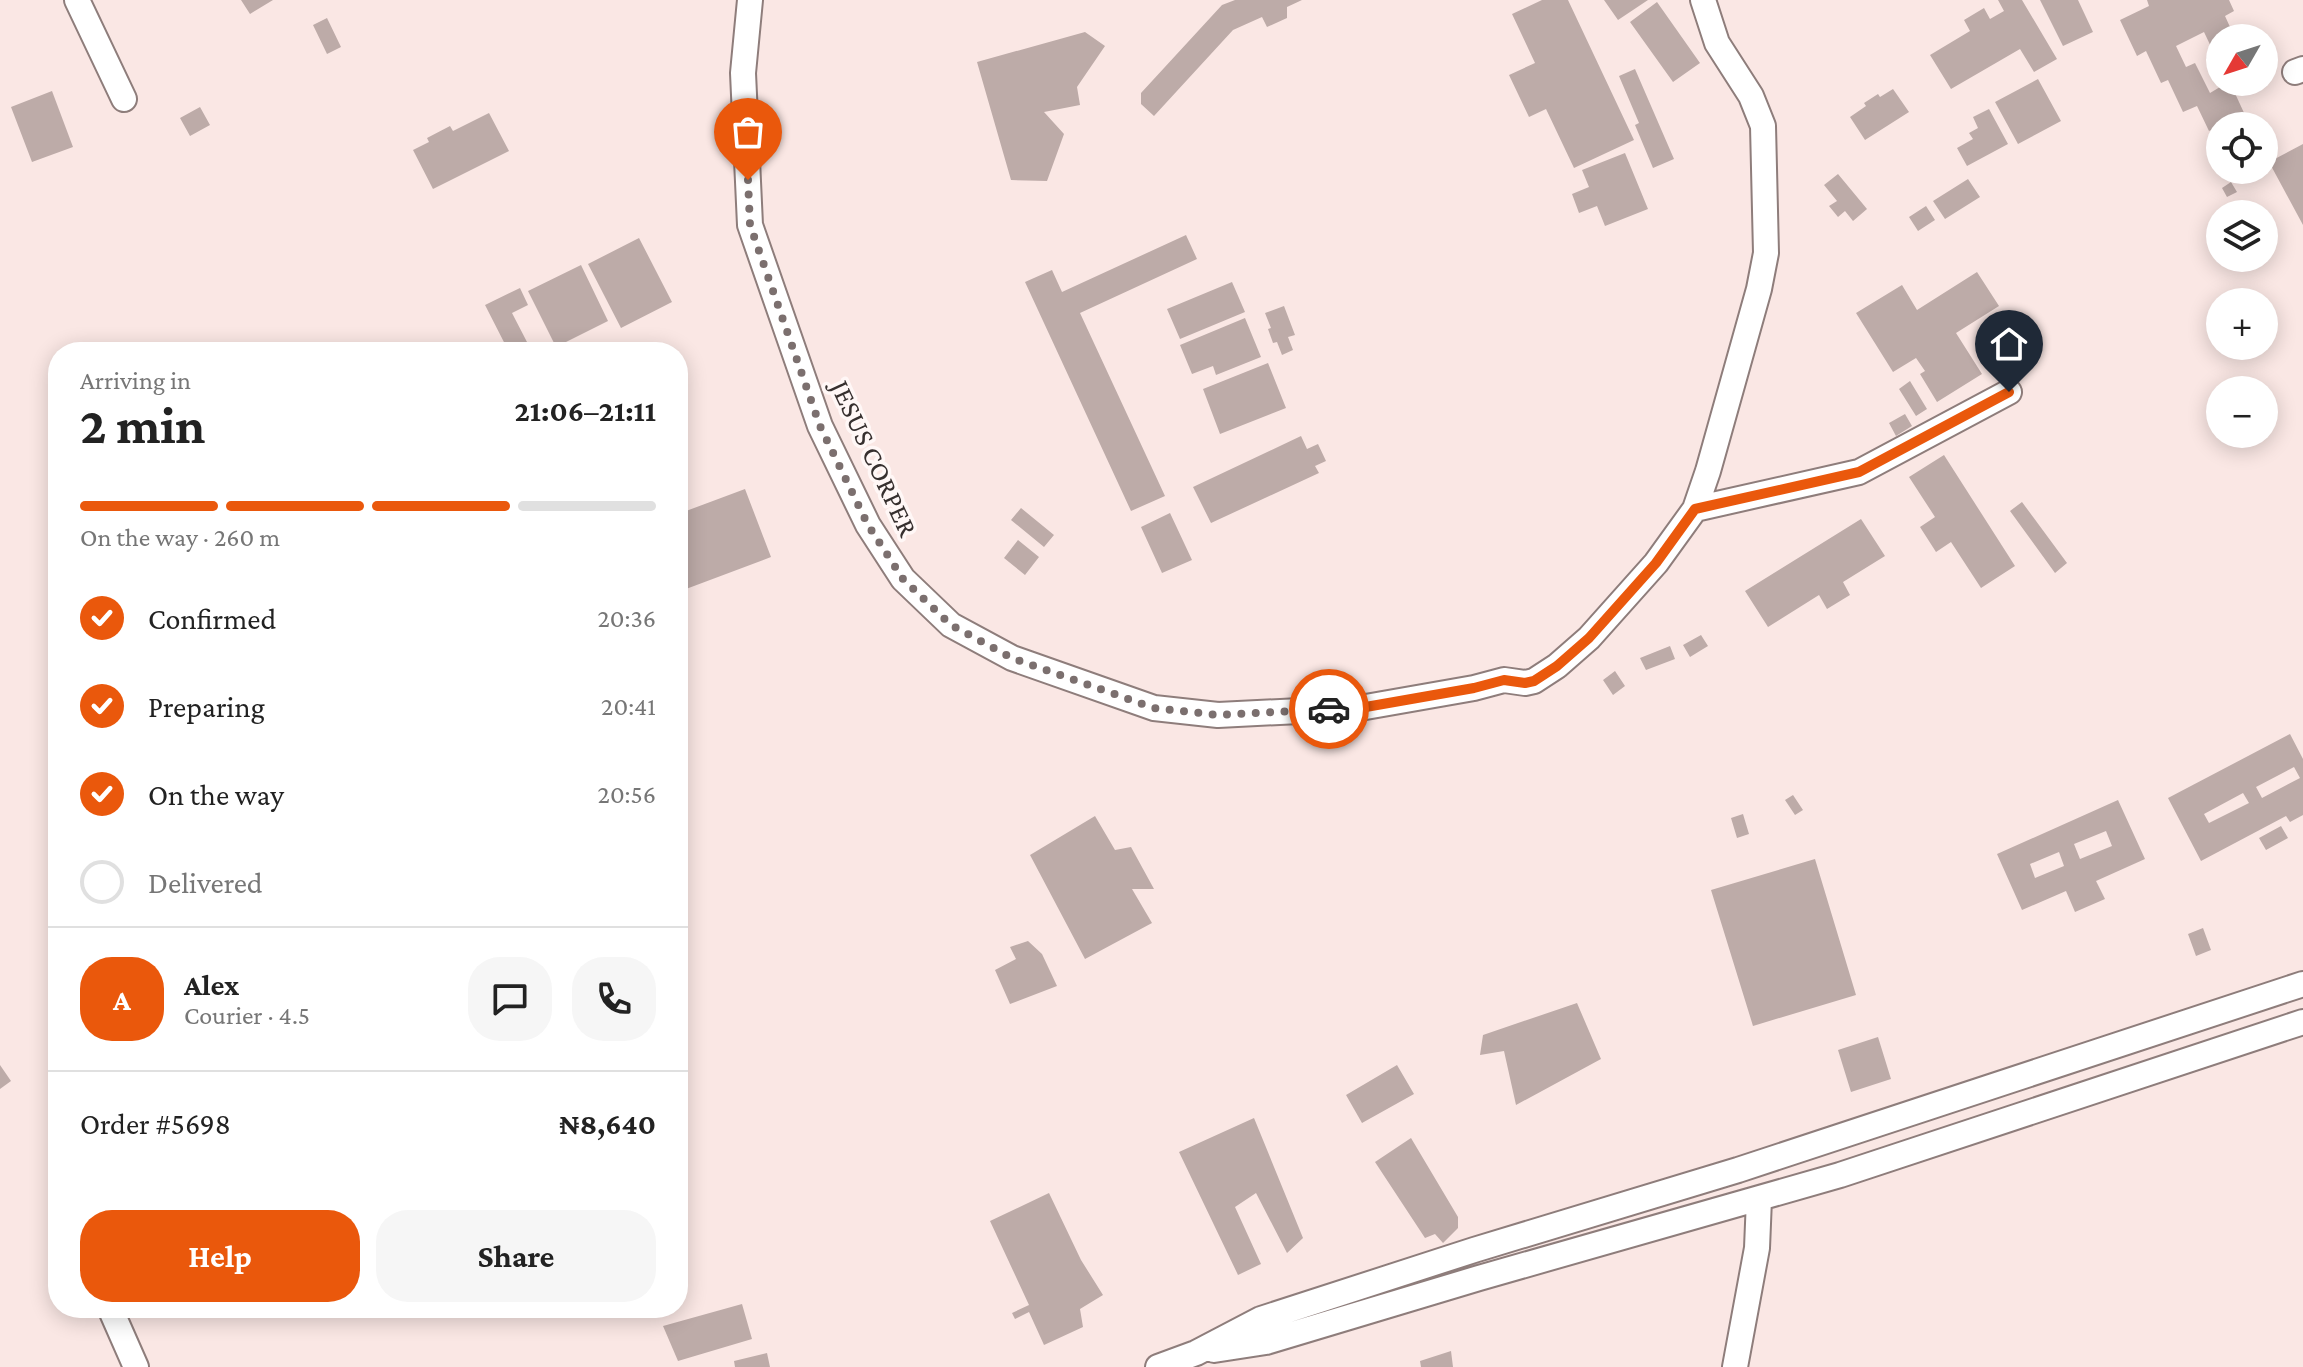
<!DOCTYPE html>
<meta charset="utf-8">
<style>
body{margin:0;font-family:"Crimson Pro",serif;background:#f6f6f6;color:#222;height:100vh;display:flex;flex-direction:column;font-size:30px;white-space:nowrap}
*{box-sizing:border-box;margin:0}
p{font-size:26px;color:#767676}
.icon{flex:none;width:44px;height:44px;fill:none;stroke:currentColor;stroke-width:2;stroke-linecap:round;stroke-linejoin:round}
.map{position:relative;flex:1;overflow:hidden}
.details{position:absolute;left:48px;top:342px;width:640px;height:976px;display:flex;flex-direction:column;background:#fff;border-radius:32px;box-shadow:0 4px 20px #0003}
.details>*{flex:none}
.needle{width:52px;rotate:231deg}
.fabs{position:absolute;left:2206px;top:24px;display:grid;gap:16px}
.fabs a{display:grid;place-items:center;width:72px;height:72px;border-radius:50%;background:#fff;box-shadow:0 4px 20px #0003;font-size:40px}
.pin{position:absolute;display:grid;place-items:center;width:68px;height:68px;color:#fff;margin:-82px -34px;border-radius:50% 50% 50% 0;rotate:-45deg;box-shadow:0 0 8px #0007}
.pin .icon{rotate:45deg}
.courier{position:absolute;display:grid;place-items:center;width:80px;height:80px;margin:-40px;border:6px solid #ea580c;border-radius:50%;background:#fff;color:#222;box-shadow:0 2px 10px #0007}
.headline em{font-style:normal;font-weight:700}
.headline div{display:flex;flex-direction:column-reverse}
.headline{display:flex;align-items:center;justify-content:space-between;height:136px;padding:0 32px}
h1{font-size:52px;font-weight:700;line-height:60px}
.bar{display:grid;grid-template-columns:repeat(4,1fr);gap:12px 8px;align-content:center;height:96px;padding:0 32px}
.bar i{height:10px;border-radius:6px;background:#e0e0e0}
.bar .active{background:#ea580c}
.bar p{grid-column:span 4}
.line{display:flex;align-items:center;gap:20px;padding:0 32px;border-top:2px solid #e0e0e0}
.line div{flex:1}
.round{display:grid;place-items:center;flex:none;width:84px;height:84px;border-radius:32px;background:#f6f6f6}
ol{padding:0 32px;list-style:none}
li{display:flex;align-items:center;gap:24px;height:88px}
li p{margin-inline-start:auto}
li .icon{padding:8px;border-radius:50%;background:#ea580c;color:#fff;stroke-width:4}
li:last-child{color:#767676}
li i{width:44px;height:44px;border:4px solid #e0e0e0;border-radius:50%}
.cta{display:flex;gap:16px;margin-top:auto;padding:16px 32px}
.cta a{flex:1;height:92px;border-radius:32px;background:#ea580c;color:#fff;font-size:32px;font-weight:700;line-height:92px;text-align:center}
.cta a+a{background:#f6f6f6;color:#222}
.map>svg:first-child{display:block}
</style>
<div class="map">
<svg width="2303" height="1367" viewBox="0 0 2303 1367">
<rect width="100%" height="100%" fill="#fae7e4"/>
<path fill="#bdaba8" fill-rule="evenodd" d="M 241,0 L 273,0 L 250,14 Z
M 1235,0 L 1302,0 L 1287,7 L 1287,18 L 1267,27 L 1262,17 L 1233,30 L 1154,116 L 1141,104 L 1141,93 L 1222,5 Z
M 1542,0 L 1568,0 L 1634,140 L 1574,168 L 1546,109 L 1529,117 L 1509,75 L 1535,63 L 1512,14 Z
M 1604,0 L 1648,0 L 1618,20 Z
M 1998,0 L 2022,0 L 2057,59 L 2034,72 L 2020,49 L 1951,89 L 1930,55 L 1970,31 L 1964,20 L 1984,8 L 1990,19 L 2004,11 Z
M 2040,0 L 2078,0 L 2093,32 L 2063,46 Z
M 2147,0 L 2229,0 L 2234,11 L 2225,16 L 2235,38 L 2220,38 L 2220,82 L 2249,82 L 2233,89 L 2245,115 L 2209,131 L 2197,106 L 2183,112 L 2168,80 L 2161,83 L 2146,51 L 2137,56 L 2120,20 L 2149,6 ZM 2204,32 L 2214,53 L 2206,58 L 2220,87 L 2210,93 L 2195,63 L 2186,67 L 2176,46 Z
M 1657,2 L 1700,63 L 1673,82 L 1630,22 Z
M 327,18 L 341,47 L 327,54 L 313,25 Z
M 1085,32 L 1105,46 L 1077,87 L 1080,105 L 1044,112 L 1064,134 L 1047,181 L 1011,180 L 977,62 Z
M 1635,69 L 1674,159 L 1653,168 L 1635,125 L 1639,123 L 1619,76 Z
M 2038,79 L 2061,121 L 2018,144 L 1995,102 Z
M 1893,89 L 1909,112 L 1865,140 L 1850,117 L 1866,106 L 1864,103 L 1878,94 L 1880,97 Z
M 52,91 L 73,147 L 32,162 L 11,107 Z
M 200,107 L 210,125 L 190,136 L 180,118 Z
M 1989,109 L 2008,144 L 1967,166 L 1957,148 L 1973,139 L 1969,133 L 1978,128 L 1973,117 Z
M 489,113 L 509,151 L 433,189 L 413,150 L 429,142 L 427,138 L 450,126 L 453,131 Z
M 2220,134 L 2220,165 L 2209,138 Z
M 2303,144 L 2303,225 L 2269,162 Z
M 1625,153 L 1648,209 L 1605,226 L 1597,206 L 1579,213 L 1572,194 L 1589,187 L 1582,170 Z
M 2222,170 L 2249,170 L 2226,179 Z
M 1838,174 L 1867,209 L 1853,221 L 1845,211 L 1838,217 L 1829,206 L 1837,201 L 1824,185 Z
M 1968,179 L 1980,197 L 1945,219 L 1933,201 Z
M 2231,182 L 2237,192 L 2227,197 L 2222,188 Z
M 1926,206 L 1935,220 L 1918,231 L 1909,217 Z
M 1186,235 L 1197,259 L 1080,313 L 1165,496 L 1131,511 L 1025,282 L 1052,270 L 1062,292 Z
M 639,238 L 672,302 L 621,328 L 588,264 Z
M 581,265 L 608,321 L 556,347 L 528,291 Z
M 1977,272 L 1999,306 L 1956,333 L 1982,374 L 1937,402 L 1920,374 L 1925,371 L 1916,358 L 1893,372 L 1856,313 L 1902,285 L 1917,310 Z
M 1232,282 L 1245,312 L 1180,339 L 1167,309 Z
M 520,288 L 528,305 L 512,313 L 527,342 L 509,352 L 485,305 Z
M 1284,306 L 1295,335 L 1288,337 L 1293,350 L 1282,355 L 1277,342 L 1273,343 L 1268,329 L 1271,328 L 1265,313 Z
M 1245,318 L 1261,357 L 1216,375 L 1213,366 L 1192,374 L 1180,345 Z
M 1268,363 L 1286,408 L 1220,434 L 1203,389 Z
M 1910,381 L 1927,409 L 1916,416 L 1899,389 Z
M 1905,414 L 1912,426 L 1896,436 L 1889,423 Z
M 1301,436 L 1307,449 L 1318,444 L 1326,461 L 1315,466 L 1319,473 L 1211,523 L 1193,487 Z
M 1944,455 L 2015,566 L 1981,588 L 1951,542 L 1936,552 L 1920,527 L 1935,517 L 1909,477 Z
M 745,489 L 771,557 L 678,592 L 678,514 Z
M 2022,502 L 2067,563 L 2055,573 L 2010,511 Z
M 1021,508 L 1054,535 L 1044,547 L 1011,520 Z
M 1170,513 L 1192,560 L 1162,573 L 1141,527 Z
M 1861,519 L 1885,556 L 1843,582 L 1850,595 L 1827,609 L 1819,595 L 1768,627 L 1745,591 Z
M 1018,540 L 1039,557 L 1025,575 L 1004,558 Z
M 1701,635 L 1708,646 L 1690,657 L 1683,645 Z
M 1670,646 L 1675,659 L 1646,670 L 1640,658 Z
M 1615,671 L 1625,686 L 1613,695 L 1603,680 Z
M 2290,734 L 2303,759 L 2303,815 L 2290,822 L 2286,816 L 2201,861 L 2168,798 ZM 2294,767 L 2300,778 L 2262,798 L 2256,787 ZM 2243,793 L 2249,803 L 2209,823 L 2204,814 Z
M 1793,795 L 1803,810 L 1795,815 L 1785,800 Z
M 2118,800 L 2145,859 L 2096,881 L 2105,899 L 2075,912 L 2066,891 L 2022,910 L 1997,854 ZM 2106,831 L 2112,846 L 2080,859 L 2074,844 ZM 2059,852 L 2064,866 L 2035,878 L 2030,864 Z
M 1743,814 L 1749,834 L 1737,838 L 1731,818 Z
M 1095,816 L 1115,850 L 1131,847 L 1154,889 L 1132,889 L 1152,923 L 1085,959 L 1030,855 Z
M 2281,826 L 2288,838 L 2266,850 L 2259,838 Z
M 1815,859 L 1856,995 L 1753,1026 L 1711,890 Z
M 2203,928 L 2211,950 L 2196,956 L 2188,934 Z
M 1028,941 L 1042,954 L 1057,986 L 1010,1004 L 995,970 L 1016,959 L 1010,947 Z
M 1577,1003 L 1601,1059 L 1516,1105 L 1504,1051 L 1480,1055 L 1483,1035 Z
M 1878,1037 L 1891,1079 L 1851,1092 L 1838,1050 Z
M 0,1065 L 11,1081 L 0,1089 Z
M 1397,1065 L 1414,1094 L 1362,1123 L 1346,1095 Z
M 1254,1118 L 1303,1238 L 1287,1253 L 1256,1193 L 1235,1207 L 1261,1264 L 1238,1275 L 1179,1152 Z
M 1411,1138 L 1458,1217 L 1458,1228 L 1443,1243 L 1435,1234 L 1425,1238 L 1375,1162 Z
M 1049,1193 L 1081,1260 L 1103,1295 L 1080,1309 L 1083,1327 L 1044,1345 L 1029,1312 L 1015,1319 L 1012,1313 L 1029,1305 L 990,1221 Z
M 742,1304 L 752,1339 L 678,1361 L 663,1326 Z
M 1451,1351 L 1453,1367 L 1421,1367 L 1420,1361 Z
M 767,1353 L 770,1367 L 735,1367 L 734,1361 Z"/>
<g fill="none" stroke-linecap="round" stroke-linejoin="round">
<defs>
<path id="minor" d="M 77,0 L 124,99
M 750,0 L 743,73 L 750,225 L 820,426 L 868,525 L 903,579 L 951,625 L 1012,658 L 1154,708 L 1218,715 L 1360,708 L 1474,688 L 1504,680 L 1525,683 L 1534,681 L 1557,666 L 1589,638 L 1656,563 L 1695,509 L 1708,471 L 1759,289 L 1766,253 L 1763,126 L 1751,96 L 1717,43 L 1703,0
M 2295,72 L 2303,69
M 1695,509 L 1859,472 L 2009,392
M 110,1308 L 136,1367
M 1214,1350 L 1266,1342 L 1479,1278 L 1840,1175 L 2303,1022
M 1158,1367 L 1196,1353 L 1261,1319 L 1474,1250 L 1738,1170 L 2303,984
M 1735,1367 L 1757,1248 L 1759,1199"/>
</defs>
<use href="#minor" stroke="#8e7d7b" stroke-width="28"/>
<use href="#minor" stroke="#fff" stroke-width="24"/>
</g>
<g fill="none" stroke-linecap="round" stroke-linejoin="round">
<path stroke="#7b6f6e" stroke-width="8" stroke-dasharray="0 14.4" d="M 748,180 L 750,225 L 820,426 L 868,525 L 903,579 L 951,625 L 1012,658 L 1154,708 L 1218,715 L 1329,709"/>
<path stroke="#ea580c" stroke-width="10" d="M 1329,709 L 1360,708 L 1474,688 L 1504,680 L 1525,683 L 1534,681 L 1557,666 L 1589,638 L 1656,563 L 1695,509 L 1859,472 L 2009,392"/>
</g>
<g text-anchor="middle" stroke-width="7" stroke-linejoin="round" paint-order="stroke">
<g font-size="28" fill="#362f2e" stroke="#fff7f6">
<text transform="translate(875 458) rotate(65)" y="10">JESUS CORPER</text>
</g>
</g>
</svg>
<div class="fabs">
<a><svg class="needle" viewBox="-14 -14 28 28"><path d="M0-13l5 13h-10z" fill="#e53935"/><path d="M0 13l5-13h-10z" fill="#767676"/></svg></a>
<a><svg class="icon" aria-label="locate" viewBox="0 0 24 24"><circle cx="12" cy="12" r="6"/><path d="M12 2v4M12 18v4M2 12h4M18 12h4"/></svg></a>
<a><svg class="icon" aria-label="layers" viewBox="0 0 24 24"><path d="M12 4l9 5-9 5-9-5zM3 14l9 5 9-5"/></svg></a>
<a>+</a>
<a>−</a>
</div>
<div class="pin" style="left:748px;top:180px;background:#ea580c"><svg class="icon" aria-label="bag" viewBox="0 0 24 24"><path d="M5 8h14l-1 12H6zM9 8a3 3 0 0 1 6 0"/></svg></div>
<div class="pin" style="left:2009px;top:392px;background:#1f2937"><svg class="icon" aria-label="home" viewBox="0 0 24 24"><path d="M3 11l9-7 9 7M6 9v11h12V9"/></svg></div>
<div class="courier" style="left:1329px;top:709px"><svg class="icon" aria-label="car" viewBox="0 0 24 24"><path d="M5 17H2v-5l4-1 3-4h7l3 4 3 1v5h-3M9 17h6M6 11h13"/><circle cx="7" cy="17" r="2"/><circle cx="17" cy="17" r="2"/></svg></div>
<section class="details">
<div class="headline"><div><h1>2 min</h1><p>Arriving in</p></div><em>21:06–21:11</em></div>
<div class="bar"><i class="active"></i><i class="active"></i><i class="active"></i><i></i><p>On the way · 260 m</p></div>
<ol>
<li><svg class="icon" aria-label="check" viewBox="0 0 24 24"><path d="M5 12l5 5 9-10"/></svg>Confirmed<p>20:36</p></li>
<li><svg class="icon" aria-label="check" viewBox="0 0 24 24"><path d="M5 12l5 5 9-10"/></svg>Preparing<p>20:41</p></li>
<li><svg class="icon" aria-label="check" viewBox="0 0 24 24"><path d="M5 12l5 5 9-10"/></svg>On the way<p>20:56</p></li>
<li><i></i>Delivered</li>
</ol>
<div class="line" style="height:144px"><b class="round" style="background:#ea580c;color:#fff">A</b><div><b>Alex</b><p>Courier · 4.5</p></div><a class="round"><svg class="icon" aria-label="chat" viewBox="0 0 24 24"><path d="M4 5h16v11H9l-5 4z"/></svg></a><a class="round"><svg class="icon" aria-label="phone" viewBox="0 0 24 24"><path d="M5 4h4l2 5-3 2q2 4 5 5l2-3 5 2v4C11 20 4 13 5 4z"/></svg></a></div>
<div class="line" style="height:104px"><div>Order #5698</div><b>₦8,640</b></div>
<div class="cta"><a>Help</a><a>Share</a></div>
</section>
</div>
